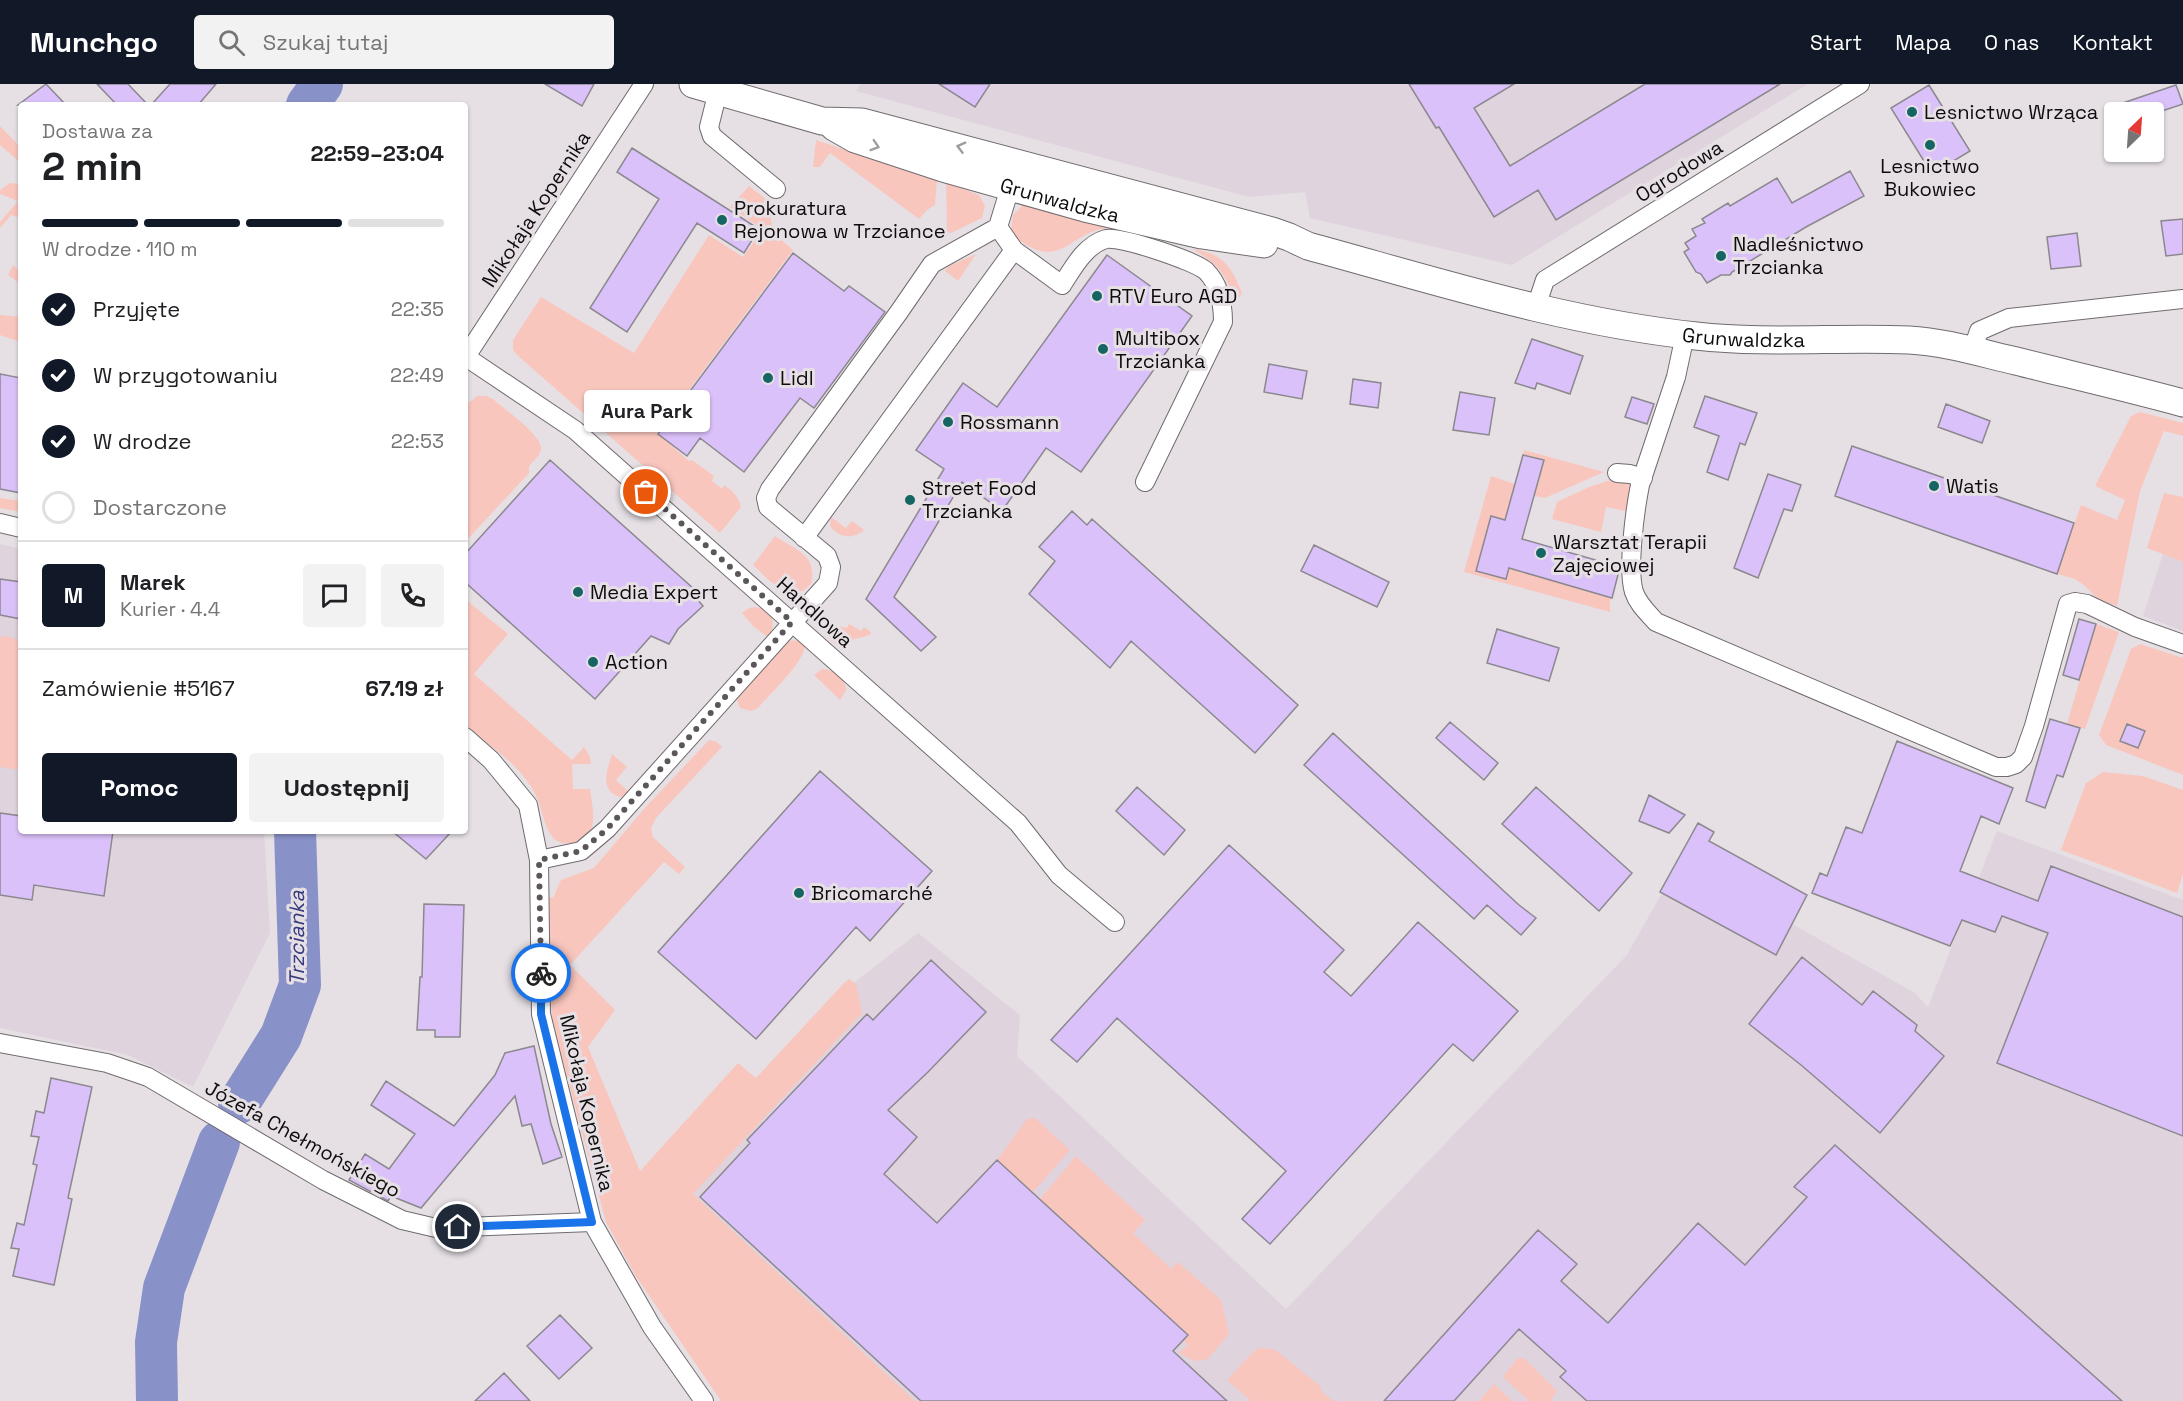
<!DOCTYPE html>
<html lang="pl">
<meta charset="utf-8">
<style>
body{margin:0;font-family:"Space Grotesk",sans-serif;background:#f2f2f2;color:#202124;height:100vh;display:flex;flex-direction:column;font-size:22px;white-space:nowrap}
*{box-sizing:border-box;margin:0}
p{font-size:20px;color:#757577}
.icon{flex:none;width:33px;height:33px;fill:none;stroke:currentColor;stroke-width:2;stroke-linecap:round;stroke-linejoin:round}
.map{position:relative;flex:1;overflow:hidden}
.drawer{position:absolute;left:18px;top:18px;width:450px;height:732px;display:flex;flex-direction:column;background:#fff;border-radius:6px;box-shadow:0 2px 4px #0004}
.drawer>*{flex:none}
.needle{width:39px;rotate:25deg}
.buttons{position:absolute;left:2104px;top:18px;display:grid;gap:12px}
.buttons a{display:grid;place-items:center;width:60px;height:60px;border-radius:6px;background:#fff;box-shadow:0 2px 4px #0004;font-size:30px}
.pin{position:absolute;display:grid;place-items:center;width:51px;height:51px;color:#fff;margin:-26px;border:3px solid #fff;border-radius:50%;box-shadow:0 2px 6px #0007}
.courier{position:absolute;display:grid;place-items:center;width:60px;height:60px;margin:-30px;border:4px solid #1a73e8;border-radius:50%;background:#fff;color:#222;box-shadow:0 2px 8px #0007}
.bubble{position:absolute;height:42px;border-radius:6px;background:#fff;box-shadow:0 2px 4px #0004;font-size:20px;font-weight:700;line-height:42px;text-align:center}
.head em{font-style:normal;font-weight:700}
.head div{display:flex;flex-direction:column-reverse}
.head{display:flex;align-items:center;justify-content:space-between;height:102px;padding:0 24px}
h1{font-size:39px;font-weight:700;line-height:45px}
.bar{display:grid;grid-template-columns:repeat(4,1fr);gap:9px 6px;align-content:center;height:72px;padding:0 24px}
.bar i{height:8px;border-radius:4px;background:#e0e0e0}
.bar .selected{background:#111827}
.bar p{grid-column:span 4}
.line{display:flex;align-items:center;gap:15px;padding:0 24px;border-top:2px solid #e0e0e0}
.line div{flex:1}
.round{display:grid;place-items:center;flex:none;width:63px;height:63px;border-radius:6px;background:#f2f2f2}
ol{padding:0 24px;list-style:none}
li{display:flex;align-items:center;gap:18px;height:66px}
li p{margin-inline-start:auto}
li .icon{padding:6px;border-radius:50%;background:#111827;color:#fff;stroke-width:4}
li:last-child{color:#757577}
li i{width:33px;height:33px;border:3px solid #e0e0e0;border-radius:50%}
.primary-button{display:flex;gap:12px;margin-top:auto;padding:12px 24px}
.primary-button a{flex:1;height:69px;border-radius:6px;background:#111827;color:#fff;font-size:24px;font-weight:700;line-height:69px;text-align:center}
.primary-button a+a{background:#f2f2f2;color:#202124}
header{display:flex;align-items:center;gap:36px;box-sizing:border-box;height:84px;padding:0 30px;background:#111827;color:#fff}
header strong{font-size:28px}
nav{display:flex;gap:33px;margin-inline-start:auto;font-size:21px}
.search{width:420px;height:54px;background:#f2f2f2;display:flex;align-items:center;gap:15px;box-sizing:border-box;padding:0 21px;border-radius:6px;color:#757577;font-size:22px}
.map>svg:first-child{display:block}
</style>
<header>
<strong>Munchgo</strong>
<div class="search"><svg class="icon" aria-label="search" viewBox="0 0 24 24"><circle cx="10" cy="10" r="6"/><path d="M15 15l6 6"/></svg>Szukaj tutaj</div>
<nav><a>Start</a><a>Mapa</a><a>O nas</a><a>Kontakt</a></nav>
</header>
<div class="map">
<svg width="2183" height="1317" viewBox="0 0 2183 1317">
<rect width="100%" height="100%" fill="#e6e0e5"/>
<path fill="#dfd3dd" d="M 861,0 L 1808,0 L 1512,181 L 1310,134 L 1305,108 L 1249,113 L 856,7 Z
M 0,460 L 21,465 L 21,747 L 264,747 L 270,849 L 193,1003 L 128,971 L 0,944 Z
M 2163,470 L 2183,478 L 2183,547 L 2143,532 Z
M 1997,747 L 2183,816 L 2183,1317 L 730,1317 L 653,1122 L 856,897 L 918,849 L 1020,931 L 1017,972 L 1286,1225 L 1627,871 L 1680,777 L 1915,909 L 1928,923 Z"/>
<path fill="#f9c6be" d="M 0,42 L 21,64 L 21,79 L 0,61 Z
M 816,56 L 937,97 L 935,121 L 927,126 L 919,135 L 830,69 L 820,83 L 813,83 Z
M 946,98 L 979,111 L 985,122 L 982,134 L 951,149 L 947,148 Z
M 10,99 L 21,100 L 21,134 L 11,131 L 0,144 L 0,138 L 18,117 L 0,110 L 0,106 Z
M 749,102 L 774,121 C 765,142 778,153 793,166 L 657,349 L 689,377 L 692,376 L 714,392 L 712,397 L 722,405 L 724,401 C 732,406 739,413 741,423 L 720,449 L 517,271 L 513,266 L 513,256 L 541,213 L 634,269 L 709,151 L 743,173 L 761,148 L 762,145 L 730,123 Z
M 1024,120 L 1121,141 L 1120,146 C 1079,136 1068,181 1032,164 C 1023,160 1016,154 1011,146 L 1013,131 Z
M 1192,165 C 1223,169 1231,182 1242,209 L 1239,214 L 1235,214 C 1223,187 1218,180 1192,165 Z
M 976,170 L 958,197 L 945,187 L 949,182 Z
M 13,181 L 21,189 L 21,200 L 8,191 Z
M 0,231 L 21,233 L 21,258 L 0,251 Z
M 477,312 L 486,312 L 493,315 C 504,325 543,352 541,365 C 540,376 527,377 529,389 L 465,458 L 465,322 Z
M 2140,328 L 2183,339 L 2183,352 L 2164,347 L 2140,407 L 2117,522 L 2099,516 L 2084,501 L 2075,495 L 2057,490 L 2081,421 L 2117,436 L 2125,416 L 2095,402 L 2131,332 Z
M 1524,366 L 1604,388 L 1545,414 L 1534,412 L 1523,371 Z
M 1491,392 L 1515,400 L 1505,436 L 1491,432 L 1476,487 L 1505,495 L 1509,484 L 1612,514 L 1610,516 L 1610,528 L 1464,488 Z
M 1614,395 L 1637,397 L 1630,428 L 1606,423 L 1601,448 L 1552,435 L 1557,418 L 1589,403 Z
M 2164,409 L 2183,413 L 2183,478 L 2147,464 Z
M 0,414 L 21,417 L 21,428 L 0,424 Z
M 831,433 L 846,444 L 852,437 L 864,446 C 853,456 839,454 830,442 Z
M 775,452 C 796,466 818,471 811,500 L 803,507 C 778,508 770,497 753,481 Z
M 465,515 L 508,550 L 474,590 L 572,676 L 584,663 L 590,673 L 591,680 L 572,680 L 573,705 L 590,705 C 592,719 599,749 582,756 C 546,771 546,735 537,714 C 533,704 526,695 519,687 C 504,670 483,657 465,643 L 467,623 L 465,620 Z
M 755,523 C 774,526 776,538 769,554 L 754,543 L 742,529 L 749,524 Z
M 830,540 L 847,544 L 849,540 L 861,547 L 864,543 L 871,548 L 870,551 L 836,560 L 831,557 L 825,548 Z
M 2096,540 L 2119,548 L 2085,645 L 2067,640 Z
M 7,552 L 21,557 L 21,686 L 0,683 L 0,553 Z
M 798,556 L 805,561 C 805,578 768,612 757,625 L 751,627 L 740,624 L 737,616 L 743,606 L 788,557 Z
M 2140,560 L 2183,574 L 2183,691 L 2106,661 L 2099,651 L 2131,565 Z
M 822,585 C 835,586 845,593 846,606 L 840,616 L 814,591 Z
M 709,656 L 717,658 L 722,663 L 656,734 L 651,744 L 653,753 L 685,783 L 679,790 L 664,778 L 570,881 L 615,926 L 588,963 L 640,1087 L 738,979 L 756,994 L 844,899 L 849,895 L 856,900 L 862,929 L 693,1110 L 915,1317 L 721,1317 L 635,1191 L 606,1138 L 552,937 L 548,813 L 553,814 L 561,796 L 594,784 L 643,726 Z
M 612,670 L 627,683 L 616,696 L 630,709 L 620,713 C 599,707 607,686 612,670 Z
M 2103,688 L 2143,692 L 2183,706 L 2183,790 L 2177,809 L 2061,766 L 2086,699 Z
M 1035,1034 L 1070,1066 L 1033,1108 L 997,1076 L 1027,1035 Z
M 1076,1072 L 1145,1136 L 1133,1149 L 1171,1185 L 1178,1178 L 1221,1216 L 1229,1250 L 1208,1275 L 1195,1277 L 1179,1269 L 1188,1261 L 1184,1256 L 1188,1251 L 1040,1115 Z
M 1260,1264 L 1271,1265 L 1277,1267 L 1320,1302 L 1322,1308 L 1333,1317 L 1251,1317 L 1227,1296 L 1254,1267 Z
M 1521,1274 L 1525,1275 L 1557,1307 L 1550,1317 L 1529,1317 L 1503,1293 L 1517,1275 Z
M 1494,1300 L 1512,1317 L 1479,1317 Z"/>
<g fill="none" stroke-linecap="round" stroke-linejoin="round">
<path stroke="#8991c9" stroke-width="42" d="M 307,21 L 322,0
M 239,1019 L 281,952 L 300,901 L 295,747
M 157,1317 L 156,1258 L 164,1204 L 219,1058"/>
</g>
<path fill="#dbc1fa" stroke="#8b888e" stroke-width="1.5" d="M 46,0 L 66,21 L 18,21 Z
M 97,0 L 128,0 L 148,21 L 117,21 Z
M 170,0 L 216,0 L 198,21 L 151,21 Z
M 545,0 L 594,0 L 582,22 Z
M 939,0 L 990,0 L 975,23 Z
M 1409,0 L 1514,0 L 1474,24 L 1510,82 L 1645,0 L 1780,0 L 1556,136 L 1538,106 L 1494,133 L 1439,43 L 1436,44 Z
M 1929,1 L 1970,67 L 1932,90 L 1891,24 Z
M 2176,1 L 2183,20 L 2159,28 L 2106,28 L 2105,25 Z
M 632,64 L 759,145 L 744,169 L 697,139 L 627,248 L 590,224 L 659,115 L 617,88 Z
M 1850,87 L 1864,112 L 1806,143 L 1732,188 L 1730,191 L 1721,191 L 1707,199 L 1701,190 L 1696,188 L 1684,168 L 1689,165 L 1685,159 L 1696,152 L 1692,145 L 1705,139 L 1702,135 L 1728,119 L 1730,122 L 1777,94 L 1792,119 Z
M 2183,135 L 2183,170 L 2166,172 L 2161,137 Z
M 2077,149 L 2081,182 L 2051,185 L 2047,153 Z
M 793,169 L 844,207 L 849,202 L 885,228 L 814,324 L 800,314 L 744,388 L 700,354 L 687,372 L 658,350 Z
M 1107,171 L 1192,232 L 1081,388 L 1046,364 L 1002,427 L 962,398 L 894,513 L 936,553 L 921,567 L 866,515 L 944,385 L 916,366 L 963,299 L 997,323 Z
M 1532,255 L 1583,272 L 1570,310 L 1537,299 L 1535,305 L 1515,299 Z
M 1269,280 L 1307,287 L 1302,315 L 1264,308 Z
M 0,290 L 21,294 L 21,409 L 0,405 Z
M 1353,295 L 1381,299 L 1378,324 L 1350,320 Z
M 1460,308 L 1495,314 L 1489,351 L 1453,346 Z
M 1705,312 L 1757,329 L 1745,361 L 1740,359 L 1728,396 L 1707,388 L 1719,352 L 1694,343 Z
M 1632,313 L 1654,320 L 1647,340 L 1625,333 Z
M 1946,320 L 1990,337 L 1982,359 L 1938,343 Z
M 1852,362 L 2074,439 L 2057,490 L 1835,412 Z
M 1523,371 L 1544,376 L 1522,455 L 1620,483 L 1612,514 L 1509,484 L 1506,495 L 1476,487 L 1491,432 L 1505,436 Z
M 550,376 L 694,505 L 691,508 L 703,522 L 678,545 L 669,560 L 651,552 L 595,615 L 467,500 L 465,470 Z
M 1768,390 L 1801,401 L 1792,427 L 1784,425 L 1758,494 L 1734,484 Z
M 1072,427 L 1087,441 L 1092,435 L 1298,621 L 1255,669 L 1131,557 L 1110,584 L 1029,510 L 1055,477 L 1039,463 Z
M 1314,461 L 1389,498 L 1377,523 L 1301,487 Z
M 0,495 L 21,498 L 21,535 L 0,531 Z
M 2079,535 L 2096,540 L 2079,596 L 2063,591 Z
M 1497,545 L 1559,564 L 1549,597 L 1487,579 Z
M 2050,635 L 2080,644 L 2063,693 L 2057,691 L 2045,724 L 2026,717 Z
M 1450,638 L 1498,679 L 1484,696 L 1436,654 Z
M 2127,640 L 2145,647 L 2138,664 L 2120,657 Z
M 1333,649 L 1519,821 L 1536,834 L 1521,851 L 1487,821 L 1474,835 L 1304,681 Z
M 1897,657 L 2013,704 L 1999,740 L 1981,732 L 1960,787 L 2038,817 L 2051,782 L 2183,833 L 2183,1052 L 1997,979 L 2048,849 L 2002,832 L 1995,848 L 1962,836 L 1950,862 L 1812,809 L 1820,789 L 1827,792 L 1846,743 L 1862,749 Z
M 820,687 L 932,787 L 870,857 L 856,843 L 756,955 L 658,868 Z
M 1137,703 L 1185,746 L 1164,771 L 1116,727 Z
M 1536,703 L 1632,789 L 1599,827 L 1502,740 Z
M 1649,711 L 1685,731 L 1669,749 L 1639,737 Z
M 0,729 L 21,732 L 21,747 L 113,747 L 104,812 L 34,801 L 32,816 L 0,811 Z
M 1698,739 L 1714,748 L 1709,757 L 1807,811 L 1776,871 L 1660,808 Z
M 392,747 L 452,747 L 426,775 Z
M 1229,761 L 1344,866 L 1324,888 L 1351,912 L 1418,838 L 1518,927 L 1473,977 L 1453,960 L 1270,1160 L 1242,1135 L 1286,1087 L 1117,934 L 1077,978 L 1051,956 Z
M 424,820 L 464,821 L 460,953 L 435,953 L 435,946 L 417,946 L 420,893 L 422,893 Z
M 1802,873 L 1862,921 L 1873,907 L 1917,941 L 1915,947 L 1944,972 L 1880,1049 L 1801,981 L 1749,940 Z
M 931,876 L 986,928 L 928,988 L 888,1026 L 917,1053 L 884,1090 L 937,1139 L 997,1076 L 1188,1251 L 1173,1267 L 1227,1317 L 921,1317 L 700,1113 L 750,1059 L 747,1056 L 867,930 L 873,936 Z
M 534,962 L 551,1040 L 562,1073 L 543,1080 L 531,1040 L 522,1042 L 515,1012 L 421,1124 L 391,1112 L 388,1117 L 349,1096 L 365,1070 L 389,1085 L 415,1050 L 371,1021 L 386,997 L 454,1042 L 495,991 L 505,969 Z
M 51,994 L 92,1003 L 68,1114 L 72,1115 L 54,1201 L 13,1192 L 19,1165 L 11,1164 L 17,1139 L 24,1141 L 37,1081 L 33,1080 L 39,1053 L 31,1052 L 36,1027 L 44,1029 Z
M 1835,1061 L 2122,1317 L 1587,1317 L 1560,1293 L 1566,1287 L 1519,1245 L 1454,1317 L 1384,1317 L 1538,1146 L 1577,1180 L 1561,1197 L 1608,1239 L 1698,1139 L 1745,1181 L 1807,1113 L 1794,1103 Z
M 560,1231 L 592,1264 L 559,1295 L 527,1262 Z
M 504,1289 L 530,1317 L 475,1317 Z"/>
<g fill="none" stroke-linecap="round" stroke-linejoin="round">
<defs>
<path id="street" d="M 718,7 L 709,43 L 712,52 L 776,105
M 998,143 L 1014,166 L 1062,201 C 1073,184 1085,161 1106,155 C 1120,152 1195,177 1206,187 C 1220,201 1223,220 1223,238 L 1145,398
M 1536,223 L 1545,196 L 1860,0
M 1685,251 L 1676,293 L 1640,401 C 1635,426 1627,485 1634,508 C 1638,520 1647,528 1656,538 L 1996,683 L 2007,683 L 2016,680 L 2023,673 L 2034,642 L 2068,520 L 2075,518 L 2087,520 L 2135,543 L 2183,560
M 1972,267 L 1979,247 L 2009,234 L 2183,215
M 466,273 L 575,346 L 1018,739 L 1059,791 L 1115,838
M 465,274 L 644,0
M 1617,389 L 1630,390 L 1643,394
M 0,439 L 21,444
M 804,454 L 1014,166
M 465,653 L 491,676 L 528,721 L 539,776 L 541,930 L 592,1138 L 652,1243 L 704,1317
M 539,776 L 581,767 L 607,745 L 828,499 L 831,483 L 827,472 L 768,423 L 766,414 L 770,405 L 899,228 L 932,180 L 998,143 L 1013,94
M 0,959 L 107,979 L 148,993 L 323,1096 L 402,1136 L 436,1144 L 592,1138"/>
<g id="secondary">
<path id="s1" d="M 693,0 L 822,37 L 862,38 L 1272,147 L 1289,153 L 1308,162 C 1436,197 1564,238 1696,252 C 1767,260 1838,253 1909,256 C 1945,258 1981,269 2016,277 C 2072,291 2128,304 2183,319"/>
<path id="s2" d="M 834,43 L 855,55 L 943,84 L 1085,124 L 1202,151 L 1264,160"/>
</g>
</defs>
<use href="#street" stroke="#706b6f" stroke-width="20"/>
<use href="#secondary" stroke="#706b6f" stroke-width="29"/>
<use href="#street" stroke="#fff" stroke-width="18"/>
<use href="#secondary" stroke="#fff" stroke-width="27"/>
</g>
<defs><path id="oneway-chevron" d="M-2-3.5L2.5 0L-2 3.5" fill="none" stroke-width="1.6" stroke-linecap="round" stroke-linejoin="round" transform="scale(1.5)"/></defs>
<g stroke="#9f9e9e">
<use href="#oneway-chevron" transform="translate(875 62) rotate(18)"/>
<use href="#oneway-chevron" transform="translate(961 63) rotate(-165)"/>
</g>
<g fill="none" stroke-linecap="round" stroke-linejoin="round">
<path stroke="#5a5659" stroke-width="6" stroke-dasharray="0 10.8" d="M 541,889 L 539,776 L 581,767 L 607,745 L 792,538 L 646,408"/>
<path stroke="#1a73e8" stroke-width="8" d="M 458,1143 L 592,1138 L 541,930 L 541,889"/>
</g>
<g fill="#166564" stroke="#e6e0e5" stroke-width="2">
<circle cx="1912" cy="28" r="6"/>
<circle cx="1930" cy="61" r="6"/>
<circle cx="722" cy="136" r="6"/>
<circle cx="1721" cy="172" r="6"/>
<circle cx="1097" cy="212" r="6"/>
<circle cx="1103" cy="265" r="6"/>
<circle cx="768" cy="294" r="6"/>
<circle cx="948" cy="338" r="6"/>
<circle cx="1934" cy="402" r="6"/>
<circle cx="910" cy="416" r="6"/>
<circle cx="1541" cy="469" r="6"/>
<circle cx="578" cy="508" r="6"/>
<circle cx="593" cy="578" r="6"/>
<circle cx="799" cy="809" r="6"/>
</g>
<g text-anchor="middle" stroke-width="6" stroke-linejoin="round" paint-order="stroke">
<g font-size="20" fill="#0e0c0d" stroke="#e6e0e5" text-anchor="start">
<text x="1924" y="35">Lesnictwo Wrząca</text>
<text x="1930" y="89" text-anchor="middle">Lesnictwo<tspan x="1930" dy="23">Bukowiec</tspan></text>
<text x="734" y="131">Prokuratura<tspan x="734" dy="23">Rejonowa w Trzciance</tspan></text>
<text x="1733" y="167">Nadleśnictwo<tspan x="1733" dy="23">Trzcianka</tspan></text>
<text x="1109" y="219">RTV Euro AGD</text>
<text x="1115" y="261">Multibox<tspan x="1115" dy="23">Trzcianka</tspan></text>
<text x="780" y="301">Lidl</text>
<text x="960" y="345">Rossmann</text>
<text x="1946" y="409">Watis</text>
<text x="922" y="411">Street Food<tspan x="922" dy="23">Trzcianka</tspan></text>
<text x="1553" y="465">Warsztat Terapii<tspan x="1553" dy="23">Zajęciowej</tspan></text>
<text x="590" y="515">Media Expert</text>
<text x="605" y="585">Action</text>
<text x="811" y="816">Bricomarché</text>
</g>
<g font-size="20" fill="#0e0c0d" stroke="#e6e0e5">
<text transform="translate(1679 87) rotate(-32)" y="7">Ogrodowa</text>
<text dy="7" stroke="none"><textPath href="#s2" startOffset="238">Grunwaldzka</textPath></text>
<text transform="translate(536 125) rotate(-57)" y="7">Mikołaja Kopernika</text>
<text dy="7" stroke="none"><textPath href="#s1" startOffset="1084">Grunwaldzka</textPath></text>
<text transform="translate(815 528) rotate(42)" y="7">Handlowa</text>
<text transform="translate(587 1019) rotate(77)" y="7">Mikołaja Kopernika</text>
<text transform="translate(303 1055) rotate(29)" y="7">Józefa Chełmońskiego</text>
</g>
<g font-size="21" font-style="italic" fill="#363a7e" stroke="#e6e0e5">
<text transform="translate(297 854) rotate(-90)" y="7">Trzcianka</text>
</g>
</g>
</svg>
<div class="buttons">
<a><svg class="needle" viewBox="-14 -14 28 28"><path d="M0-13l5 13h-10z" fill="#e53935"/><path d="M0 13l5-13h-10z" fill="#757577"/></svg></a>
</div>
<div class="pin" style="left:646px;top:408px;background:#ea580c"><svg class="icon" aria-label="bag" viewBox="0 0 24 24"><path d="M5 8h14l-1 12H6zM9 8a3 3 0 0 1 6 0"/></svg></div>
<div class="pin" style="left:458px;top:1143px;background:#1f2937"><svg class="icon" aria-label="home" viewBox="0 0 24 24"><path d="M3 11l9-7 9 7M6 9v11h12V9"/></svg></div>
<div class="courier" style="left:541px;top:889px"><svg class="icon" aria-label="bike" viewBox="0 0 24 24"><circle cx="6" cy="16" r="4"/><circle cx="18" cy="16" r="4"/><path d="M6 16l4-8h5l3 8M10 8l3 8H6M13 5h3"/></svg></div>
<div class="bubble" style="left:584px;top:306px;width:126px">Aura Park</div>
<section class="drawer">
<div class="head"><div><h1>2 min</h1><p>Dostawa za</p></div><em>22:59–23:04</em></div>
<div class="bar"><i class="selected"></i><i class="selected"></i><i class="selected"></i><i></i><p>W drodze · 110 m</p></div>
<ol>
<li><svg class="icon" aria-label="check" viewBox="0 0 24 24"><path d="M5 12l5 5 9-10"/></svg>Przyjęte<p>22:35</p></li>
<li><svg class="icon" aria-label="check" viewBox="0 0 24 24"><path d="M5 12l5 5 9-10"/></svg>W przygotowaniu<p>22:49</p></li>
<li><svg class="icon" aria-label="check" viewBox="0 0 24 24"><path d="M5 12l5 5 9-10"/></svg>W drodze<p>22:53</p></li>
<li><i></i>Dostarczone</li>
</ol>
<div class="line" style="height:108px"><b class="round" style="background:#111827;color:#fff">M</b><div><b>Marek</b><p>Kurier · 4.4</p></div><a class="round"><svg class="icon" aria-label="chat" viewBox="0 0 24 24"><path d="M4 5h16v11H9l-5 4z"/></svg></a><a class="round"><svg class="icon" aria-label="phone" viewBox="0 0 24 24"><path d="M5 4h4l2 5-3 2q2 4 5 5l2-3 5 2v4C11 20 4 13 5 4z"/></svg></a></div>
<div class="line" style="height:78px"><div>Zamówienie #5167</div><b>67.19 zł</b></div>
<div class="primary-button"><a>Pomoc</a><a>Udostępnij</a></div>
</section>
</div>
